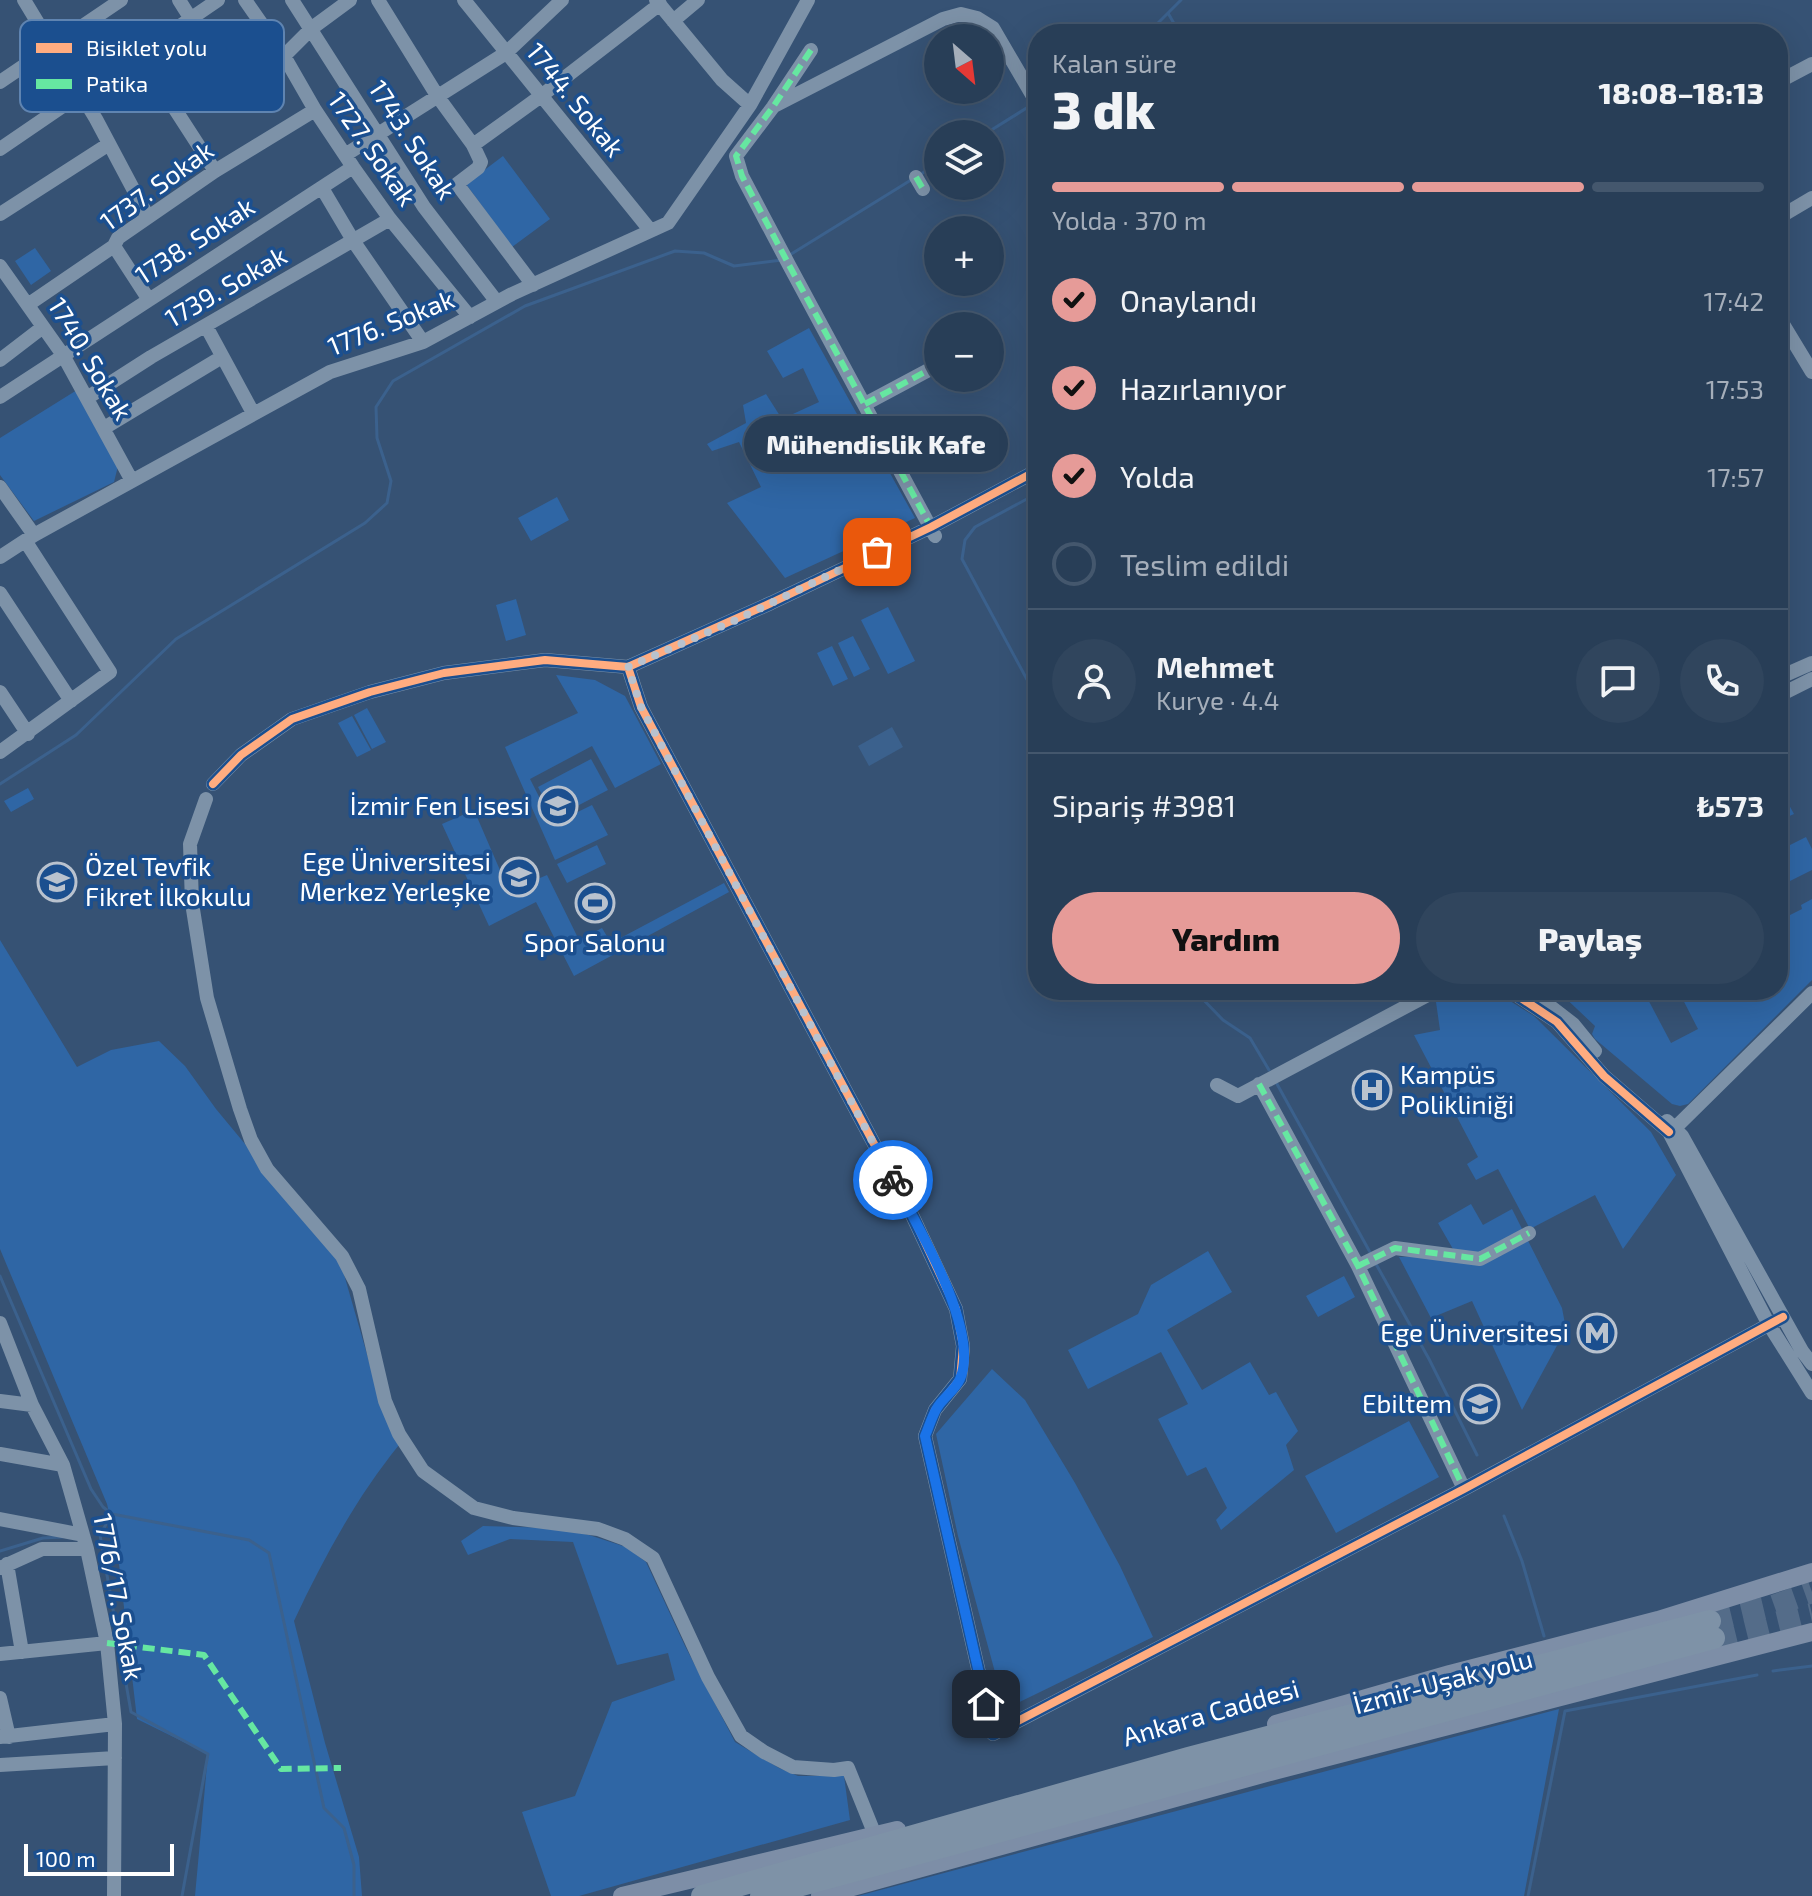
<!DOCTYPE html>
<html lang="tr">
<meta charset="utf-8">
<style>
body{margin:0;font-family:"Exo 2",sans-serif;background:#30455d;color:#f1f3f6;height:100vh;display:flex;flex-direction:column;font-size:30px;white-space:nowrap}
*{box-sizing:border-box;margin:0}
p{font-size:26px;color:#a5aeba}
.icon{flex:none;width:44px;height:44px;fill:none;stroke:currentColor;stroke-width:2;stroke-linecap:round;stroke-linejoin:round}
.map{position:relative;flex:1;overflow:hidden}
.panel{position:absolute;left:1028px;top:24px;width:760px;height:976px;display:flex;flex-direction:column;background:#283e57;border-radius:32px;box-shadow:0 8px 32px #0002,0 0 0 2px #44576d}
.panel>*{flex:none}
.needle{width:52px;rotate:152deg}
.fabs{position:absolute;left:924px;top:24px;display:grid;gap:16px}
.fabs a{display:grid;place-items:center;width:80px;height:80px;border-radius:50%;background:#283e57;box-shadow:0 8px 32px #0002,0 0 0 2px #44576d;font-size:40px}
.scale{position:absolute;left:24px;bottom:20px;width:150px;box-sizing:border-box;padding-left:8px;border:4px solid #fff;border-top:0;font-size:22px;line-height:28px;white-space:nowrap;color:#fff;-webkit-text-stroke:6px #1b4f8f;paint-order:stroke}
.pin{position:absolute;display:grid;place-items:center;width:68px;height:68px;color:#fff;margin:-34px;border-radius:16px;box-shadow:0 4px 12px #0006}
.courier{position:absolute;display:grid;place-items:center;width:80px;height:80px;margin:-40px;border:6px solid #1a73e8;border-radius:50%;background:#fff;color:#222;box-shadow:0 2px 10px #0007}
.bubble{position:absolute;height:56px;border-radius:28px;background:#283e57;box-shadow:0 8px 32px #0002,0 0 0 2px #44576d;font-size:26px;font-weight:800;line-height:56px;text-align:center}
.head em{font-style:normal;font-weight:800}
.head div{display:flex;flex-direction:column-reverse}
.head{display:flex;align-items:center;justify-content:space-between;height:136px;padding:0 24px}
h1{font-size:52px;font-weight:800;line-height:60px}
.bar{display:grid;grid-template-columns:repeat(4,1fr);gap:12px 8px;align-content:center;height:96px;padding:0 24px}
.bar i{height:10px;border-radius:6px;background:#44576d}
.bar .on{background:#e69b98}
.bar p{grid-column:span 4}
.line{display:flex;align-items:center;gap:20px;padding:0 24px;border-top:2px solid #44576d}
.line div{flex:1}
.round{display:grid;place-items:center;flex:none;width:84px;height:84px;border-radius:42px;background:#30455d}
ol{padding:0 24px;list-style:none}
li{display:flex;align-items:center;gap:24px;height:88px}
li p{margin-inline-start:auto}
li .icon{padding:8px;border-radius:50%;background:#e69b98;color:#111;stroke-width:4}
li:last-child{color:#a5aeba}
li i{width:44px;height:44px;border:4px solid #44576d;border-radius:50%}
.action{display:flex;gap:16px;margin-top:auto;padding:16px 24px}
.action a{flex:1;height:92px;border-radius:48px;background:#e69b98;color:#111;font-size:32px;font-weight:800;line-height:92px;text-align:center}
.action a+a{background:#30455d;color:#f1f3f6}
.map>svg:first-child{display:block}
</style>
<div class="map">
<svg width="1812" height="1896" viewBox="0 0 1812 1896">
<rect width="100%" height="100%" fill="#365274"/>
<path fill="#2f66a5" d="M 503,156 L 550,219 L 512,247 L 466,184 Z
M 35,248 L 51,271 L 31,285 L 15,261 Z
M 809,328 L 915,518 L 785,578 L 727,503 L 761,487 L 739,442 L 712,451 L 707,444 L 746,423 L 743,405 L 766,394 L 782,419 L 819,402 L 803,368 L 783,378 L 767,351 Z
M 77,390 L 118,466 L 114,482 L 34,521 L 0,475 L 0,438 Z
M 557,497 L 569,520 L 531,541 L 518,518 Z
M 1038,513 L 1038,588 C 1025,563 1024,538 1038,513 Z
M 516,599 L 526,635 L 506,641 L 496,605 Z
M 888,607 L 915,661 L 888,674 L 861,620 Z
M 853,636 L 870,669 L 854,677 L 838,643 Z
M 832,646 L 848,679 L 833,686 L 817,653 Z
M 556,675 L 595,680 L 625,696 L 661,764 L 615,788 L 592,746 L 530,779 L 553,824 L 592,805 L 608,835 L 555,860 L 505,747 L 578,713 Z
M 367,708 L 386,742 L 372,749 L 354,715 Z
M 352,716 L 371,750 L 357,757 L 338,723 Z
M 591,759 L 608,790 L 554,818 L 538,787 Z
M 1778,785 L 1794,814 L 1778,821 Z
M 28,788 L 34,799 L 11,812 L 4,801 Z
M 474,810 L 509,891 L 547,875 L 579,940 L 602,928 L 611,943 L 724,883 L 729,892 L 574,976 L 536,902 L 489,926 L 442,824 Z
M 1806,837 L 1812,849 L 1812,870 L 1778,887 L 1778,851 Z
M 597,845 L 606,864 L 567,883 L 557,864 Z
M 1812,899 L 1812,980 L 1688,1104 L 1680,1106 L 1672,1104 L 1595,1039 L 1592,1034 L 1595,1026 L 1559,992 L 1562,990 L 1643,990 L 1671,1043 L 1698,1029 L 1678,990 L 1778,990 L 1778,921 L 1802,909 L 1801,905 Z
M 0,940 L 77,1067 L 111,1050 L 159,1041 L 185,1066 L 216,1109 L 339,1257 L 383,1410 L 399,1445 C 356,1498 323,1559 294,1621 L 325,1743 L 359,1857 L 362,1896 L 195,1896 L 208,1754 L 137,1719 L 117,1547 L 107,1504 L 0,1249 Z
M 1457,990 L 1485,990 L 1499,994 L 1534,1016 L 1651,1132 L 1676,1175 L 1623,1249 L 1595,1195 L 1530,1229 L 1498,1169 L 1476,1180 L 1467,1164 L 1478,1157 L 1414,1035 L 1440,1030 L 1436,1002 L 1440,998 Z
M 1471,1204 L 1483,1225 L 1512,1209 L 1562,1308 L 1566,1329 L 1522,1410 L 1472,1301 L 1431,1318 L 1399,1257 L 1457,1256 L 1438,1223 Z
M 1208,1251 L 1232,1292 L 1167,1330 L 1202,1390 L 1250,1362 L 1269,1395 L 1276,1392 L 1298,1431 L 1286,1445 L 1294,1470 L 1221,1530 L 1216,1520 L 1227,1508 L 1206,1467 L 1187,1476 L 1158,1419 L 1188,1404 L 1161,1352 L 1088,1389 L 1068,1350 L 1138,1314 L 1151,1285 Z
M 1344,1276 L 1355,1297 L 1318,1317 L 1306,1296 Z
M 992,1369 L 1025,1400 L 1075,1483 L 1120,1566 L 1153,1637 L 1005,1709 L 958,1536 L 936,1434 Z
M 1409,1421 L 1439,1477 L 1336,1533 L 1305,1476 Z
M 483,1526 L 555,1528 L 589,1535 L 626,1547 L 646,1562 L 685,1646 L 735,1742 L 779,1768 L 798,1776 L 844,1776 L 850,1820 L 579,1896 L 551,1896 L 522,1812 L 575,1796 L 612,1702 L 675,1680 L 668,1653 L 617,1665 L 573,1542 L 510,1539 L 468,1555 L 461,1541 Z
M 1559,1709 L 1524,1896 L 858,1896 Z"/>
<path fill="#3b618d" d="M 892,727 L 903,747 L 869,766 L 858,746 Z"/>
<g fill="none" stroke-linecap="round" stroke-linejoin="round">
<path stroke="#3b618d" stroke-width="3" d="M 1168,13 L 1180,34
M 1147,34 L 1181,0
M 985,134 L 1033,104
M 921,174 L 938,163
M 788,256 L 911,180
M 1038,493 L 975,527 L 965,540 L 962,559 L 1038,700
M 0,784 L 76,735 L 176,639 L 365,523 L 387,503 L 391,481 L 377,438 L 376,407 L 393,381 L 525,306 L 675,251 L 704,253 L 734,266 L 782,260
M 1194,990 L 1223,1020 L 1250,1038 L 1269,1070
M 1277,1084 L 1371,1254
M 1376,1264 L 1429,1359 L 1477,1455
M 0,1276 L 91,1489 L 103,1507 L 112,1514 L 249,1540 L 269,1553 L 324,1808 L 344,1828 L 354,1865 L 354,1896
M 112,1514 L 100,1535 L 131,1712 L 208,1754 L 182,1896
M 1504,1516 L 1522,1561 L 1544,1636
M 0,1551 L 43,1538 L 62,1537
M 1773,1671 L 1812,1666
M 1528,1896 L 1565,1711 L 1757,1675"/>
<path stroke="#546c89" stroke-width="22" stroke-dasharray="22 11" stroke-linecap="butt" d="M 1710,1621 L 1773,1606 L 1812,1592
M 1714,1638 L 1812,1614"/>
<path stroke="#7d92a8" stroke-width="14" d="M 24,0 L 96,119 L 148,217
M 179,0 L 243,102
M 245,0 L 284,56 L 315,110 L 353,167 L 390,219 L 470,317
M 292,0 L 424,207 L 497,302
M 378,0 L 438,97 L 473,145 L 481,162 L 478,168 L 457,184 L 533,285
M 464,0 L 650,230
M 656,0 L 722,80 L 750,105
M 673,21 L 698,0
M 811,50 L 773,107 L 736,156 L 742,176 L 789,265 L 935,536
M 140,55 L 215,171
M 284,56 L 312,28 L 350,0
M 0,82 L 121,0
M 1778,82 L 1812,64
M 774,106 L 943,19 L 961,14 L 977,18 L 993,28 L 1038,105
M 473,145 L 541,96 L 660,4
M 0,149 L 218,0
M 345,155 L 506,53 L 562,0
M 916,177 L 923,189
M 322,188 L 354,242 L 423,342
M 0,214 L 109,144
M 1778,218 L 1812,198
M 114,246 L 149,300
M 0,266 L 63,355 L 132,481
M 29,304 L 114,246 L 118,238 L 215,171 L 315,110
M 1778,316 L 1812,372
M 206,326 L 253,413
M 0,360 L 43,327
M 0,397 L 353,167
M 87,398 L 151,357 L 390,219
M 865,404 L 938,365
M 104,428 L 222,357
M 0,487 L 34,535
M 0,557 L 34,535 L 330,372 L 423,342 L 512,294 L 668,223 L 750,105 L 808,0
M 0,593 L 71,701
M 628,667 L 641,707 L 913,1217 L 956,1309 L 963,1346 L 960,1379 L 935,1410 L 925,1436 L 993,1734 L 1464,1489 L 1783,1317
M 1778,678 L 1812,663
M 0,692 L 28,734
M 1778,696 L 1812,679
M 0,752 L 110,672 L 26,542
M 213,784 L 241,755 L 292,719 L 370,692 L 444,673 L 545,660 L 628,667 L 771,603 L 931,527 L 1038,470
M 206,799 L 190,844 L 192,903 L 207,998 L 240,1109 L 251,1140 L 267,1169 L 342,1256 L 359,1289 L 385,1401 L 399,1434 L 423,1471 L 474,1508 L 513,1518 L 598,1529 L 625,1539 L 653,1558 L 708,1677 L 741,1736 L 764,1752 L 793,1767 L 834,1770 L 848,1768 L 875,1835
M 1509,990 L 1557,1022 L 1604,1076 L 1669,1132 L 1768,1323 L 1812,1393
M 1529,990 L 1573,1024 L 1595,1051
M 1259,1084 L 1358,1266 L 1464,1489
M 1217,1085 L 1238,1096 L 1437,990
M 1667,1121 L 1682,1136 L 1802,1351 L 1812,1364
M 1673,1134 L 1675,1128 L 1812,993
M 1358,1266 L 1395,1248 L 1480,1259 L 1529,1233
M 0,1323 L 32,1405 L 63,1465 L 87,1549 L 107,1643 L 115,1724 L 114,1896
M 0,1401 L 32,1405
M 0,1454 L 63,1465
M 0,1519 L 83,1535
M 7,1564 L 22,1652
M 0,1568 L 42,1549 L 87,1549
M 0,1654 L 107,1643
M 0,1698 L 9,1737
M 0,1737 L 115,1724
M 0,1765 L 115,1758"/>
<path stroke="#7d8ea7" stroke-width="18" d="M 1276,1724 L 1450,1674 L 1658,1620 L 1812,1572
M 622,1896 L 897,1830
M 820,1896 L 1270,1772 L 1812,1632"/>
<path stroke="#7e92a7" stroke-width="22" d="M 702,1896 L 1188,1758 L 1710,1621
M 761,1896 L 1714,1638"/>
<path stroke="#66e7a1" stroke-width="6" stroke-dasharray="12 6" stroke-linecap="butt" d="M 811,50 L 773,107 L 736,156 L 742,176 L 789,265 L 934,533
M 916,177 L 923,189
M 865,404 L 938,365
M 1259,1084 L 1358,1266 L 1464,1489
M 1358,1266 L 1395,1248 L 1480,1259 L 1529,1233
M 107,1643 L 204,1655 L 281,1769 L 341,1768"/>
<defs>
<path id="cycleway" d="M 628,667 L 641,707 L 913,1217 L 956,1309 L 963,1346 L 960,1379 L 935,1410 L 925,1436 L 993,1734 L 1464,1489 L 1783,1317
M 213,784 L 241,755 L 292,719 L 370,692 L 444,673 L 545,660 L 628,667 L 771,603 L 931,527 L 1038,470
M 1509,990 L 1557,1022 L 1604,1076 L 1669,1132"/>
</defs>
<use href="#cycleway" stroke="#1b4f8f" stroke-width="13"/>
<use href="#cycleway" stroke="#ffac80" stroke-width="8"/>
</g>
<g fill="none" stroke-linecap="round" stroke-linejoin="round">
<path stroke="#b9c2ce" stroke-width="8" stroke-dasharray="0 14.4" d="M 877,552 L 734,621 L 628,667 L 641,707 L 893,1180"/>
<path stroke="#1a73e8" stroke-width="10" d="M 893,1180 C 916,1223 981,1331 960,1379 C 955,1390 943,1398 937,1408 C 932,1416 929,1427 925,1436 L 986,1704"/>
</g>
<defs>
<symbol id="school-ring" viewBox="-11 -11 22 22"><circle r="9.5" fill="#1b4f8f" stroke="#b9c2ce" stroke-width="1.5"/><path d="M0-5L7-2L0 1L-7-2ZM-4 1L0 2.5L4 1V4Q0 6-4 4Z" fill="#b9c2ce"/></symbol>
<symbol id="university-ring" viewBox="-11 -11 22 22"><circle r="9.5" fill="#1b4f8f" stroke="#b9c2ce" stroke-width="1.5"/><path d="M0-5L7-2L0 1L-7-2ZM-4 1L0 2.5L4 1V4Q0 6-4 4Z" fill="#b9c2ce"/></symbol>
<symbol id="stadium-ring" viewBox="-11 -11 22 22"><circle r="9.5" fill="#1b4f8f" stroke="#b9c2ce" stroke-width="1.5"/><path d="M0-5a6.5 5 0 1 0 0 10a6.5 5 0 1 0 0-10ZM-3.5-1.8h7v3.6h-7Z" fill="#b9c2ce"/></symbol>
<symbol id="hospital-ring" viewBox="-11 -11 22 22"><circle r="9.5" fill="#1b4f8f" stroke="#b9c2ce" stroke-width="1.5"/><path d="M-5-5h3v3.5h4V-5h3V5h-3V1.5h-4V5h-3Z" fill="#b9c2ce"/></symbol>
<symbol id="metro-ring" viewBox="-11 -11 22 22"><circle r="9.5" fill="#1b4f8f" stroke="#b9c2ce" stroke-width="1.5"/><path d="M-5.5 5V-5H-3L0 0L3-5H5.5V5H3V-.5L0 4L-3-.5V5Z" fill="#b9c2ce"/></symbol>
</defs>
<g fill-rule="evenodd">
<use href="#school-ring" x="536" y="784" width="44" height="44"/>
<use href="#university-ring" x="497" y="855" width="44" height="44"/>
<use href="#school-ring" x="35" y="860" width="44" height="44"/>
<use href="#stadium-ring" x="573" y="881" width="44" height="44"/>
<use href="#hospital-ring" x="1350" y="1068" width="44" height="44"/>
<use href="#metro-ring" x="1575" y="1311" width="44" height="44"/>
<use href="#university-ring" x="1458" y="1382" width="44" height="44"/>
</g>
<g text-anchor="middle" stroke-width="7" stroke-linejoin="round" paint-order="stroke">
<g font-size="26" fill="#fff" stroke="#1b4f8f">
<text transform="translate(575 100) rotate(51)" y="9">1744. Sokak</text>
<text transform="translate(412 140) rotate(57)" y="9">1743. Sokak</text>
<text transform="translate(372 149) rotate(55)" y="9">1727. Sokak</text>
<text transform="translate(157 186) rotate(-36)" y="9">1737. Sokak</text>
<text transform="translate(195 241) rotate(-33)" y="9">1738. Sokak</text>
<text transform="translate(226 287) rotate(-30)" y="9">1739. Sokak</text>
<text transform="translate(391 323) rotate(-22)" y="9">1776. Sokak</text>
<text transform="translate(90 359) rotate(59)" y="9">1740. Sokak</text>
<text transform="translate(118 1597) rotate(79)" y="9">1776/17. Sokak</text>
<text transform="translate(1443 1682) rotate(-15)" y="9">İzmir-Uşak yolu</text>
<text transform="translate(1211 1713) rotate(-16)" y="9">Ankara Caddesi</text>
</g>
<g font-size="26" fill="#fff" stroke="#1b4f8f" text-anchor="end">
<text x="530" y="815">İzmir Fen Lisesi</text>
<text x="491" y="871">Ege Üniversitesi<tspan x="491" dy="30">Merkez Yerleşke</tspan></text>
<text x="85" y="876" text-anchor="start">Özel Tevfik<tspan x="85" dy="30">Fikret İlkokulu</tspan></text>
<text x="595" y="952" text-anchor="middle">Spor Salonu</text>
<text x="1400" y="1084" text-anchor="start">Kampüs<tspan x="1400" dy="30">Polikliniği</tspan></text>
<text x="1569" y="1342">Ege Üniversitesi</text>
<text x="1452" y="1413">Ebiltem</text>
</g>
</g>
<rect x="20" y="20" width="264" height="92" rx="12" fill="#1b4f8f" stroke="#5f84b1" stroke-width="2"/>
<rect x="36" y="43" width="36" height="10" fill="#ffac80"/>
<rect x="36" y="79" width="36" height="10" fill="#66e7a1"/>
<g font-size="22" fill="#fff">
<text x="86" y="56">Bisiklet yolu</text>
<text x="86" y="92">Patika</text>
</g>
</svg>
<div class="fabs">
<a><svg class="needle" viewBox="-14 -14 28 28"><path d="M0-13l5 13h-10z" fill="#e53935"/><path d="M0 13l5-13h-10z" fill="#a5aeba"/></svg></a>
<a><svg class="icon" aria-label="layers" viewBox="0 0 24 24"><path d="M12 4l9 5-9 5-9-5zM3 14l9 5 9-5"/></svg></a>
<a>+</a>
<a>−</a>
</div>
<div class="scale">100 m</div>
<div class="pin" style="left:877px;top:552px;background:#ea580c"><svg class="icon" aria-label="bag" viewBox="0 0 24 24"><path d="M5 8h14l-1 12H6zM9 8a3 3 0 0 1 6 0"/></svg></div>
<div class="pin" style="left:986px;top:1704px;background:#1f2937"><svg class="icon" aria-label="home" viewBox="0 0 24 24"><path d="M3 11l9-7 9 7M6 9v11h12V9"/></svg></div>
<div class="courier" style="left:893px;top:1180px"><svg class="icon" aria-label="bike" viewBox="0 0 24 24"><circle cx="6" cy="16" r="4"/><circle cx="18" cy="16" r="4"/><path d="M6 16l4-8h5l3 8M10 8l3 8H6M13 5h3"/></svg></div>
<div class="bubble" style="left:744px;top:416px;width:264px">Mühendislik Kafe</div>
<section class="panel">
<div class="head"><div><h1>3 dk</h1><p>Kalan süre</p></div><em>18:08–18:13</em></div>
<div class="bar"><i class="on"></i><i class="on"></i><i class="on"></i><i></i><p>Yolda · 370 m</p></div>
<ol>
<li><svg class="icon" aria-label="check" viewBox="0 0 24 24"><path d="M5 12l5 5 9-10"/></svg>Onaylandı<p>17:42</p></li>
<li><svg class="icon" aria-label="check" viewBox="0 0 24 24"><path d="M5 12l5 5 9-10"/></svg>Hazırlanıyor<p>17:53</p></li>
<li><svg class="icon" aria-label="check" viewBox="0 0 24 24"><path d="M5 12l5 5 9-10"/></svg>Yolda<p>17:57</p></li>
<li><i></i>Teslim edildi</li>
</ol>
<div class="line" style="height:144px"><a class="round"><svg class="icon" aria-label="person" viewBox="0 0 24 24"><circle cx="12" cy="8" r="4"/><path d="M4 21q1-7 8-7t8 7"/></svg></a><div><b>Mehmet</b><p>Kurye · 4.4</p></div><a class="round"><svg class="icon" aria-label="chat" viewBox="0 0 24 24"><path d="M4 5h16v11H9l-5 4z"/></svg></a><a class="round"><svg class="icon" aria-label="phone" viewBox="0 0 24 24"><path d="M5 4h4l2 5-3 2q2 4 5 5l2-3 5 2v4C11 20 4 13 5 4z"/></svg></a></div>
<div class="line" style="height:104px"><div>Sipariş #3981</div><b>₺573</b></div>
<div class="action"><a>Yardım</a><a>Paylaş</a></div>
</section>
</div>
